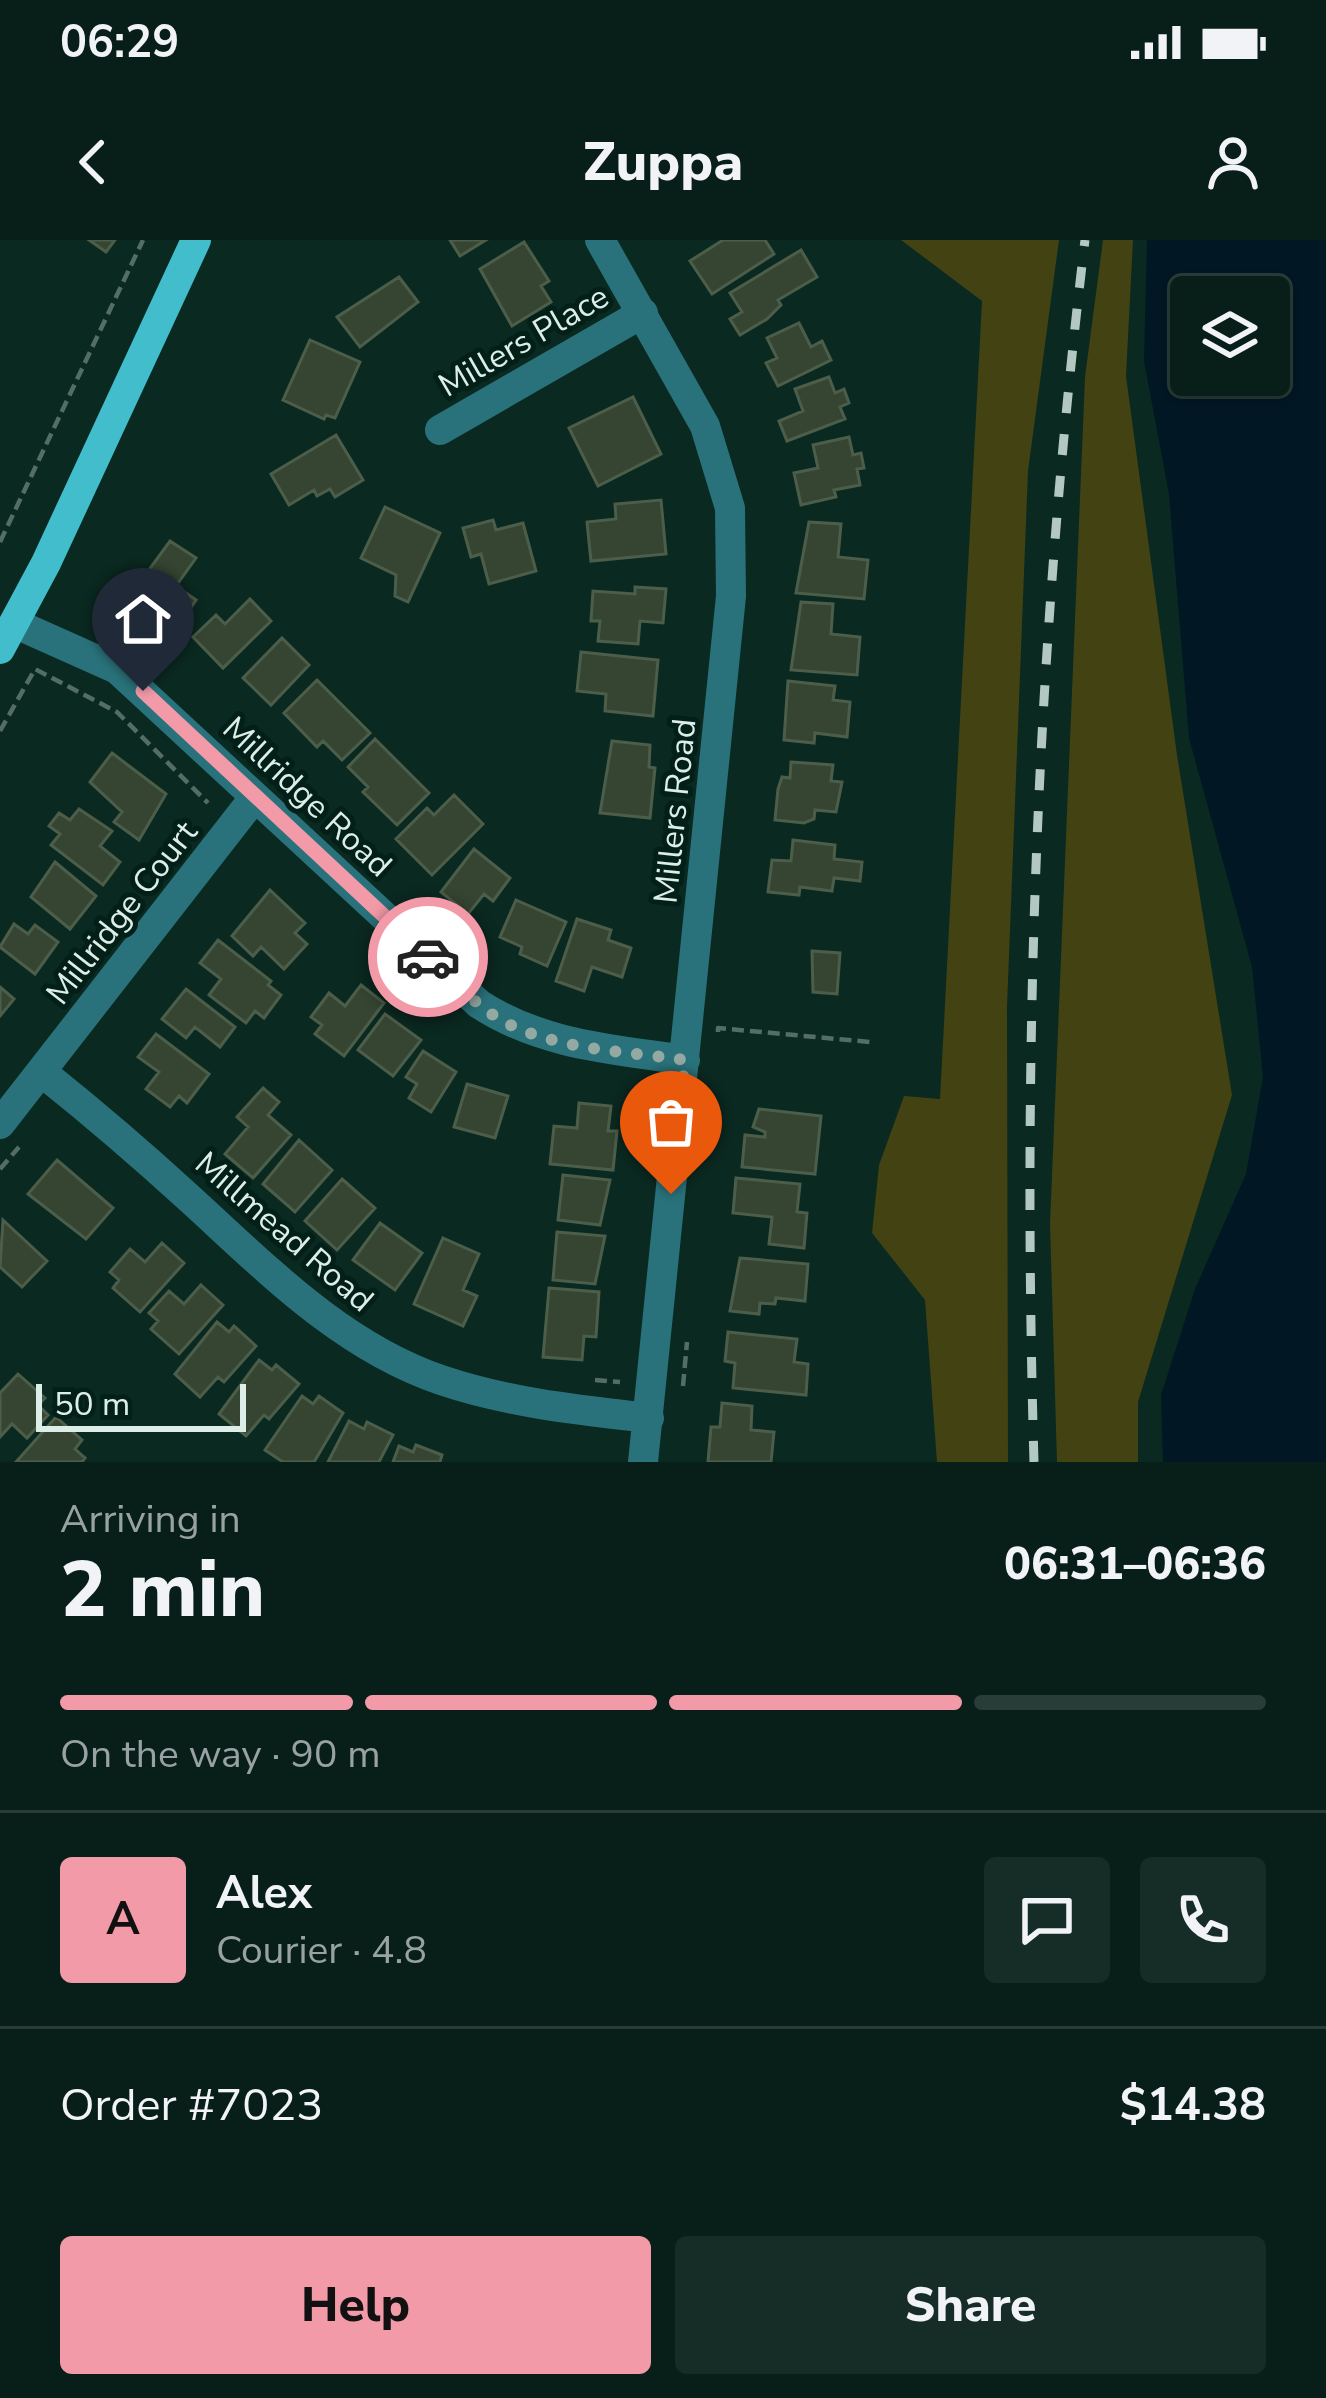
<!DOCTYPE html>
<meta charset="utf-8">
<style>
body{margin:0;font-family:"Nunito Sans",sans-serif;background:#162c26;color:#f1f3f6;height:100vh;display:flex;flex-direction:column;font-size:45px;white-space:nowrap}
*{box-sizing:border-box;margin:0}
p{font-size:39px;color:#98a2a2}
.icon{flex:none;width:66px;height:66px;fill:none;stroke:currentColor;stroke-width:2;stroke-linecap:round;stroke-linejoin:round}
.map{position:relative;height:1222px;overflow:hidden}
.drawer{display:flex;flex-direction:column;background:#081f19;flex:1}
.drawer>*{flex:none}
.fabs{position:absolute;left:1170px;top:36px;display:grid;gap:24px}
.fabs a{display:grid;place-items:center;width:120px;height:120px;border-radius:12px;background:#081f19;box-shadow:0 3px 9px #0004,0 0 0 3px #293d38;font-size:60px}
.scale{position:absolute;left:36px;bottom:30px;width:210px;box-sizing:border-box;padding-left:12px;border:6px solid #ddeee8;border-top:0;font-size:33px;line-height:42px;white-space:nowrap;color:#ddeee8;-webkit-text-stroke:9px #021f18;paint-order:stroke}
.pin{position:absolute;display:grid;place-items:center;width:102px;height:102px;color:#fff;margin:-123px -51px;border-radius:50% 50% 50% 0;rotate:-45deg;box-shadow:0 0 12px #0007}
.pin .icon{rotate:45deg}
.courier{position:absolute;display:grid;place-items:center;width:120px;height:120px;margin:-60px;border:9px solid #f39aa8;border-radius:50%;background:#fff;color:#222;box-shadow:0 3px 15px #0007}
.summary em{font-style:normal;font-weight:800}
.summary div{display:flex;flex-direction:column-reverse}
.summary{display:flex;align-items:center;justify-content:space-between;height:204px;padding:0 60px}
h1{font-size:78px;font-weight:800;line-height:90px}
.bar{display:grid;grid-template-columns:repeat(4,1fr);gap:18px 12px;align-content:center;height:144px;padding:0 60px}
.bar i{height:15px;border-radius:9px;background:#293d38}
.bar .selected{background:#f39aa8}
.bar p{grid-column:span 4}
.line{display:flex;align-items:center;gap:30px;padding:0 60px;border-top:3px solid #293d38}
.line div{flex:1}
.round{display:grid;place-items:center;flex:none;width:126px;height:126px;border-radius:12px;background:#162c26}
.action{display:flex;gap:24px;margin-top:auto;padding:24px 60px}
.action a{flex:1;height:138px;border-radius:12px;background:#f39aa8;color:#111;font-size:48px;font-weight:800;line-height:138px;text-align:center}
.action a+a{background:#162c26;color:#f1f3f6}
.status{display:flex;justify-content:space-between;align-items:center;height:84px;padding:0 60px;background:#081f19;direction:ltr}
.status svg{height:33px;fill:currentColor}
header{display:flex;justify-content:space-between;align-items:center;height:156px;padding:0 60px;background:#081f19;font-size:54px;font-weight:800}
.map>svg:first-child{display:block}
</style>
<div class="status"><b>06:29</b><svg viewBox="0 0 49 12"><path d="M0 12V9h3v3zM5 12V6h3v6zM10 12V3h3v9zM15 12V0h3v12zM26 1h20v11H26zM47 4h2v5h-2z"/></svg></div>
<header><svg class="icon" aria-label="back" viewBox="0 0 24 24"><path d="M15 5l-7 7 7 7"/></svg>Zuppa<svg class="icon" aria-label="person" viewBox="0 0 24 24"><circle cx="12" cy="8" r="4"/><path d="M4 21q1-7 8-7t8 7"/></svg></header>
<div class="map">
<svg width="1326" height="1222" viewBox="0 0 1326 1222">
<rect width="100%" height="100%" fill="#0a2921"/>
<path fill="#434212" d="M 901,0 L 1059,0 L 1028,231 L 1007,767 L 1008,1222 L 937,1222 L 925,1060 L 872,993 L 879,925 L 904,856 L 940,859 L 982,61 Z
M 1103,0 L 1133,0 L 1126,136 L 1177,515 L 1232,855 L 1138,1162 L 1138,1222 L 1057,1222 L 1050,984 L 1085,137 Z"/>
<path fill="#021724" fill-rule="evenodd" d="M 1147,0 L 1326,0 L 1326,1222 L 1163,1222 L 1161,1155 L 1195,1049 L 1246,934 L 1263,837 L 1252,727 L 1189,498 L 1169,254 L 1144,121 ZM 1191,57 L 1269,57 L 1269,135 L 1191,135 Z"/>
<path fill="#354532" stroke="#4c5e49" stroke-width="3" d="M 89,0 L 115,0 L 106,12 Z
M 450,0 L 486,0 L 460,16 Z
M 723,0 L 765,0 L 774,14 L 712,54 L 690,21 Z
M 524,2 L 549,41 L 541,46 L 551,62 L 512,86 L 480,29 Z
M 801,10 L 817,37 L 778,60 L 781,65 L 767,79 L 740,95 L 730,79 L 742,72 L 730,53 Z
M 399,37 L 418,62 L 360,107 L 337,77 Z
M 799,83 L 811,107 L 822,101 L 831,120 L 778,146 L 766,123 L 777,118 L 767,98 Z
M 310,100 L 360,122 L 335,178 L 326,175 L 324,179 L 283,160 Z
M 829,137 L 835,153 L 844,149 L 849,163 L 840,167 L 845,179 L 787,201 L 779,181 L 803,171 L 795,149 Z
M 633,157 L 661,214 L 598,246 L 569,188 Z
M 336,195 L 363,240 L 335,257 L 330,249 L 317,256 L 314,250 L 289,265 L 271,234 Z
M 849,197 L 853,215 L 861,213 L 864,228 L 857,229 L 860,245 L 834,250 L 836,257 L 801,265 L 794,233 L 818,228 L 813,205 Z
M 661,260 L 666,314 L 591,321 L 587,282 L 616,279 L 615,264 Z
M 385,267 L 440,293 L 408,362 L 395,356 L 396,335 L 361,318 Z
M 493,280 L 496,290 L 523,283 L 536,331 L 489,344 L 481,314 L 471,317 L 463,288 Z
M 809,282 L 841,284 L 838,317 L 868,320 L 864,359 L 796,353 Z
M 170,301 L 196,318 L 176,346 L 196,360 L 180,385 L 132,353 Z
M 635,347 L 666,349 L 663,383 L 640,381 L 638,404 L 598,401 L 600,381 L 591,381 L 593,351 L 635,354 Z
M 250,359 L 271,381 L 223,428 L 193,397 L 216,375 L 225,384 Z
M 801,362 L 833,364 L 831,394 L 860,397 L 857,435 L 791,430 Z
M 282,398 L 309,425 L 271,465 L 243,438 Z
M 581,412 L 658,420 L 653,476 L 605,471 L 606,454 L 577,451 Z
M 317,440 L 370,493 L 342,520 L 323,501 L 317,507 L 284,473 Z
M 788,441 L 835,446 L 833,460 L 850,462 L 847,497 L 815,493 L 814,503 L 784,500 Z
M 375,499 L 429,553 L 397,585 L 363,552 L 368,547 L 348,527 Z
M 612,501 L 650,505 L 649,527 L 655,528 L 650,578 L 600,573 Z
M 112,513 L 166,554 L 139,600 L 114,582 L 122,572 L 90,542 Z
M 791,522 L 833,525 L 831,541 L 842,542 L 836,572 L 815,570 L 814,579 L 804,583 L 775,580 L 778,549 L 782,537 L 790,538 Z
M 454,555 L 483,584 L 432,635 L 396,599 L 427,568 L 434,575 Z
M 79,569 L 112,591 L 100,606 L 120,622 L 103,645 L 51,605 L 60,594 L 49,586 L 59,573 L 70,580 Z
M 793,600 L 835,605 L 834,619 L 862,622 L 860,641 L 834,638 L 832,651 L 800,647 L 799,655 L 768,652 L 772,620 L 791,621 Z
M 474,609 L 510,638 L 493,661 L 484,654 L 468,674 L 441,652 Z
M 55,622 L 96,656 L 70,689 L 31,657 Z
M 270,650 L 305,683 L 295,693 L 307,704 L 284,729 L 261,707 L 253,716 L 232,696 Z
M 516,660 L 566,682 L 547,726 L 520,714 L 522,707 L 500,697 Z
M 577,679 L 611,690 L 608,700 L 631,708 L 622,737 L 592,727 L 584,751 L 556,741 Z
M 14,684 L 28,694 L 35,685 L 58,702 L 35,734 L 0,707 Z
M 218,700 L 271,741 L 268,745 L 281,755 L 264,778 L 255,771 L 246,783 L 209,755 L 221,739 L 200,723 Z
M 812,711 L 840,713 L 837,754 L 813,752 Z
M 361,745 L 384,763 L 344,816 L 315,794 L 322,785 L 311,777 L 329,753 L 345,766 Z
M 0,747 L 14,759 L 0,776 Z
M 186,749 L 235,787 L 220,807 L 195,787 L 186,798 L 162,779 Z
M 385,774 L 421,800 L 393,836 L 358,810 Z
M 156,794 L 209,834 L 187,863 L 179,856 L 170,867 L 146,849 L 159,832 L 138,817 Z
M 423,811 L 456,832 L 431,872 L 409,858 L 417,844 L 406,837 Z
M 467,844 L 508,856 L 495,898 L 454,887 Z
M 263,848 L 279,862 L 268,875 L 291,895 L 253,938 L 225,914 L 248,887 L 237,877 Z
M 579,863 L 611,866 L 608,891 L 617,891 L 613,930 L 550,924 L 554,886 L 577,888 Z
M 759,869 L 821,876 L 815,934 L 742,927 L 745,895 L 765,897 L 765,892 L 753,887 Z
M 299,900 L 332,930 L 295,972 L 263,944 Z
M 57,920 L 113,968 L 86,999 L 28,954 Z
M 563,935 L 610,940 L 600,985 L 558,980 Z
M 736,938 L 800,944 L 797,972 L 807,973 L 804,1008 L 769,1004 L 772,977 L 733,973 Z
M 342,939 L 375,968 L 337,1010 L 305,981 Z
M 3,980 L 47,1021 L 22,1047 L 0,1027 Z
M 380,983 L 422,1013 L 395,1050 L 353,1020 Z
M 557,992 L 605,996 L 595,1044 L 553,1040 Z
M 443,998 L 479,1014 L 463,1050 L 477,1056 L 463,1086 L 414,1064 Z
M 162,1003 L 184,1023 L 140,1072 L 113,1048 L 119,1040 L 110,1032 L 130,1009 L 145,1022 Z
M 740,1018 L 808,1024 L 805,1061 L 776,1058 L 775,1064 L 760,1063 L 759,1074 L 730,1071 Z
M 201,1045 L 223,1065 L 179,1114 L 151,1089 L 158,1081 L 149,1073 L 169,1051 L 184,1064 Z
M 549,1048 L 599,1052 L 596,1097 L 584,1096 L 582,1120 L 543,1117 Z
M 217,1082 L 229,1092 L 234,1086 L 256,1106 L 224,1142 L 218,1137 L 200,1157 L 175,1134 Z
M 728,1092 L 797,1099 L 794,1122 L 808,1124 L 806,1155 L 733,1148 L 735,1123 L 725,1121 Z
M 259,1120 L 272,1130 L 276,1125 L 299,1144 L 269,1179 L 264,1175 L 246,1196 L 219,1174 Z
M 18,1134 L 45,1158 L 38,1165 L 48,1175 L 27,1198 L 12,1184 L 0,1197 L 0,1153 Z
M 302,1156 L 313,1164 L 319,1156 L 343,1173 L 314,1222 L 283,1222 L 265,1210 Z
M 722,1163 L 752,1166 L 751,1190 L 774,1192 L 771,1222 L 708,1222 L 711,1187 L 720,1187 Z
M 56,1177 L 82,1200 L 75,1209 L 85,1218 L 82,1222 L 16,1222 Z
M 349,1181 L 364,1189 L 367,1182 L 393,1195 L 379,1222 L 328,1222 Z
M 416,1205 L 442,1215 L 440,1222 L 393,1222 L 399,1206 L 413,1212 Z"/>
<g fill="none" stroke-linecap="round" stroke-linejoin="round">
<path stroke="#546e67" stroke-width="4.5" stroke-dasharray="12 6" stroke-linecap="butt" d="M 0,302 L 143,0
M 0,491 L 35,429 L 117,472 L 208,563
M 718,792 L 718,788 L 870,802
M 0,929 L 19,907
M 595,1140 L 620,1142
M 683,1146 L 687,1102"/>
<path stroke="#2a727b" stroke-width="30" d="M 600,0 L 705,186 L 730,268 L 731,356 L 643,1222
M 440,190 L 643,73
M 14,383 L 117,429 L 479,764 C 542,805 612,809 685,820
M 43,833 C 93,873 142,915 189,958 C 266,1028 341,1106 441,1140 C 509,1163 579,1170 649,1178
M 0,884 L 254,558"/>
<path stroke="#42bdcc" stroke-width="30" d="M 0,409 L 46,323 L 196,0"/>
<path stroke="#b4c8c2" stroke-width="9" stroke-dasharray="21 21" stroke-linecap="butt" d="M 1034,1222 C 1022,813 1036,406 1085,0"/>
</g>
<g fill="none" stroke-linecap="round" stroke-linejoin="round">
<path stroke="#93a9a2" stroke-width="12" stroke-dasharray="0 21.6" d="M 428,717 C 455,742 483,774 517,788 C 568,810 630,812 685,820 L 671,954"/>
<path stroke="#f39aa8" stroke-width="15" d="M 143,451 L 428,717"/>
</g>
<g text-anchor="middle" stroke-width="10" stroke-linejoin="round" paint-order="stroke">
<g font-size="33" fill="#ddeee8" stroke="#021f18">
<text transform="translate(523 100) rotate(-30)" y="12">Millers Place</text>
<text transform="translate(308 556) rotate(43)" y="12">Millridge Road</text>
<text transform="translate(674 571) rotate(-84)" y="12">Millers Road</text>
<text transform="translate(121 672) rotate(-52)" y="12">Millridge Court</text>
<text transform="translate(285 991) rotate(41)" y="12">Millmead Road</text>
</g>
</g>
</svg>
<div class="fabs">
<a><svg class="icon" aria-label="layers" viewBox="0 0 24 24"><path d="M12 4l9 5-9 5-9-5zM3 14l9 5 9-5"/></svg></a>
</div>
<div class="scale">50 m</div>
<div class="pin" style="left:671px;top:954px;background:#ea580c"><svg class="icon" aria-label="bag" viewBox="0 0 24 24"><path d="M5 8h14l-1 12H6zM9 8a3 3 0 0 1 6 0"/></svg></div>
<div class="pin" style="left:143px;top:451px;background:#1f2937"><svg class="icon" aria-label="home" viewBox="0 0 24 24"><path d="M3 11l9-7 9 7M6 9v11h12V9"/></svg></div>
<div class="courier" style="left:428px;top:717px"><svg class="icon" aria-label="car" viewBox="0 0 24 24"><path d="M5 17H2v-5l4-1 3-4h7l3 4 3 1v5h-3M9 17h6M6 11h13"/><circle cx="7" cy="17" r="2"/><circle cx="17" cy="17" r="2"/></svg></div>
</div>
<section class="drawer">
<div class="summary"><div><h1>2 min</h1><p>Arriving in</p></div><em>06:31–06:36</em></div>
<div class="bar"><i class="selected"></i><i class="selected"></i><i class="selected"></i><i></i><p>On the way · 90 m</p></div>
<div class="line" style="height:216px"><b class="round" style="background:#f39aa8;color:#111">A</b><div><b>Alex</b><p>Courier · 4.8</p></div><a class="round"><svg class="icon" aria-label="chat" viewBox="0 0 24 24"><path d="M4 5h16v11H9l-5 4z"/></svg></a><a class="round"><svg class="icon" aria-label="phone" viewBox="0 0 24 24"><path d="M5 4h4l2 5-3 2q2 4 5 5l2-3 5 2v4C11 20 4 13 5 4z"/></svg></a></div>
<div class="line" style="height:156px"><div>Order #7023</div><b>$14.38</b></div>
<div class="action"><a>Help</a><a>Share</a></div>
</section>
